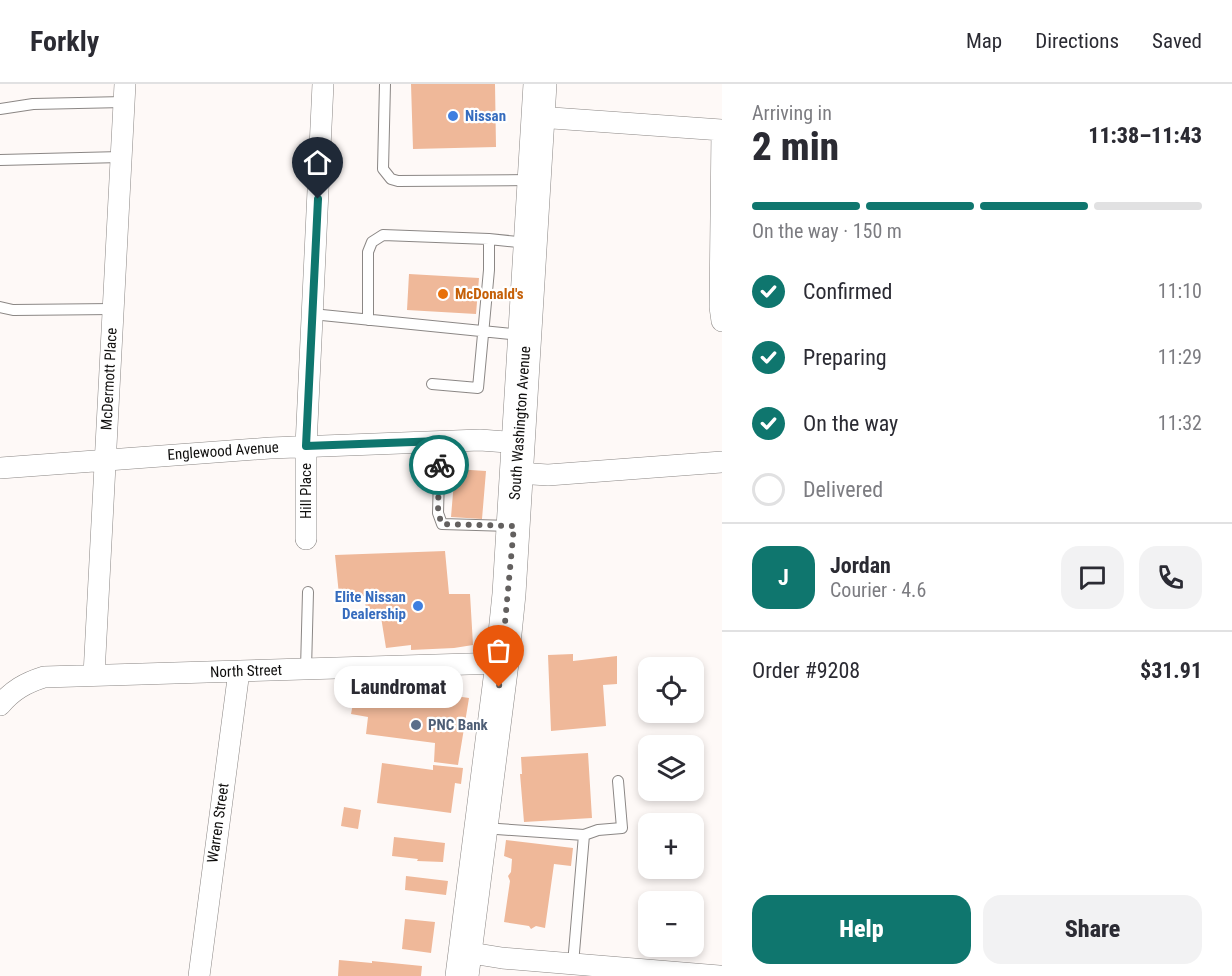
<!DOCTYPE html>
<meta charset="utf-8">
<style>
body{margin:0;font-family:"Roboto Condensed",sans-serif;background:#f2f2f3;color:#2b2b33;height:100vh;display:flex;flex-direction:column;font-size:22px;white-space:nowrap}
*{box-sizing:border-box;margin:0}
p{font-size:20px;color:#7c7c81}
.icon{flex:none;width:33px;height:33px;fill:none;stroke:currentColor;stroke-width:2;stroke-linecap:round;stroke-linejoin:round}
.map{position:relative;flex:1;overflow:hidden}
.side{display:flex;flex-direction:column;background:#fff;width:510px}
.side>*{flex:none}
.tools{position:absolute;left:638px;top:573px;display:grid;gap:12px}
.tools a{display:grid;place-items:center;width:66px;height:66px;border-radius:12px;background:#fff;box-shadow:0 3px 9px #0003;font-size:30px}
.pin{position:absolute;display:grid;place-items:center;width:51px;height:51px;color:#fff;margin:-62px -26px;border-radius:50% 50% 50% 0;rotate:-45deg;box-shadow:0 0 6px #0007}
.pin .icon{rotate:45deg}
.courier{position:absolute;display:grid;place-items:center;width:60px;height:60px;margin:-30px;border:4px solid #0f766e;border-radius:50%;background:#fff;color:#222;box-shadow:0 2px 8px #0007}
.bubble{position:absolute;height:42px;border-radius:18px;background:#fff;box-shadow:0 3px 9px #0003;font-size:20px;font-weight:800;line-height:42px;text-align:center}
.headline em{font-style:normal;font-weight:800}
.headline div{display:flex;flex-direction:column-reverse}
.headline{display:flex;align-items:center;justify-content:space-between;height:102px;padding:0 30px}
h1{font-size:39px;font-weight:800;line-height:45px}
.bar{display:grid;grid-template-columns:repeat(4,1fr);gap:9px 6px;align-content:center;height:72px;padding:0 30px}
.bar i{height:8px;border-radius:4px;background:#e1e1e2}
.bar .selected{background:#0f766e}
.bar p{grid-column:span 4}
.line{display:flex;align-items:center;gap:15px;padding:0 30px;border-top:2px solid #e1e1e2}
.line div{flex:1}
.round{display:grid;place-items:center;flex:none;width:63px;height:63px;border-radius:18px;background:#f2f2f3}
ol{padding:0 30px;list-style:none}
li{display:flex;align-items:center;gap:18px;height:66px}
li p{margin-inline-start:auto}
li .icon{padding:6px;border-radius:50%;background:#0f766e;color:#fff;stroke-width:4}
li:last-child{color:#7c7c81}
li i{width:33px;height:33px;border:3px solid #e1e1e2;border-radius:50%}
.cta{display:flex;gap:12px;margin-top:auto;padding:12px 30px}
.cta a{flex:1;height:69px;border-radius:18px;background:#0f766e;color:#fff;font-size:24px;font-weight:800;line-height:69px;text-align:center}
.cta a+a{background:#f2f2f3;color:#2b2b33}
header{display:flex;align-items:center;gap:36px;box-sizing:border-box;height:84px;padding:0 30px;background:#fff;border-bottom:2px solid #e1e1e2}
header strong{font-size:28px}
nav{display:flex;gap:33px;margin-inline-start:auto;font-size:21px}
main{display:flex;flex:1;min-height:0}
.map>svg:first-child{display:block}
</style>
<header>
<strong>Forkly</strong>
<nav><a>Map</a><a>Directions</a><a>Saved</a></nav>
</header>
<main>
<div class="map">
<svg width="722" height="892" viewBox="0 0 722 892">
<rect width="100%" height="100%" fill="#fef9f7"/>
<path fill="#efb899" d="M 411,0 L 495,0 L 496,63 L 413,65 Z
M 409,190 L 479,194 L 476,230 L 407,226 Z
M 455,385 L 486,387 L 482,435 L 451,433 Z
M 445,467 L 449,510 L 470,510 L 473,561 L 454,564 L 411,566 L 411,561 L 386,564 L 381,533 L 368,537 L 364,512 L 339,511 L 335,471 Z
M 573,570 L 573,577 L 617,572 L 617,600 L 603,601 L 606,642 L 551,647 L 548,571 Z
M 376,600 L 469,614 L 458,681 L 434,678 L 435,659 L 366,650 L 368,633 L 351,630 L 356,604 Z
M 588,669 L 592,734 L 524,738 L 520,690 L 522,690 L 521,673 Z
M 382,679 L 433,686 L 433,681 L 463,684 L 461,700 L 455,699 L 451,729 L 377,719 Z
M 344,723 L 361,726 L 358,745 L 341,742 Z
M 394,753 L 445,759 L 443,778 L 417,777 L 418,775 L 392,772 Z
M 506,756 L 573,764 L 571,782 L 554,780 L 545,844 L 536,842 L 531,845 L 529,842 L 504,838 L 510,797 L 508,792 L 511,788 L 512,775 L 504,772 Z
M 406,792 L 448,797 L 446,811 L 405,806 Z
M 405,835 L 435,838 L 431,869 L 402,865 Z
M 339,876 L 372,879 L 372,877 L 422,882 L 421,892 L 338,892 Z"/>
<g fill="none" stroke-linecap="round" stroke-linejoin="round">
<defs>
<path id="service" d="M 385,0 L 383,85 L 391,95 L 398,97 L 532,96
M 0,25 L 33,20 L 124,18
M 0,76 L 121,73
M 0,223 L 13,226 L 113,225
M 312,230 L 521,251
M 368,236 L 368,168 L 372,158 L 383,151 L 489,155 L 528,159
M 432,300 L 478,304 L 489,186 L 489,155
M 440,357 L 438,429 L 442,440 L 510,442
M 306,585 L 308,508
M 483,744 L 584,751 L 573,880
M 584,751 L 598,746 L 622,744 L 618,697"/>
<path id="minor" d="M 538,33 L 722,46
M 722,46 L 720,223 L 722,237
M 0,384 L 270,364 L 480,356 L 519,359
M 517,389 L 548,391 L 722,378
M 306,455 L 306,362 L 323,0
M 94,591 L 125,0
M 0,621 C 13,606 25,599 44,593 L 502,579
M 465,868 L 502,874 L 719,892
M 199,892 L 239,587"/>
<path id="primary" d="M 462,892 L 502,579 L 509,510 L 540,0"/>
</defs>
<use href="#service" stroke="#8b8785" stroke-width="12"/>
<use href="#minor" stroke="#8b8785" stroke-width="22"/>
<use href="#primary" stroke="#8b8785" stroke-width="34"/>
<use href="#service" stroke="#fff" stroke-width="10"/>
<use href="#minor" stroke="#fff" stroke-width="21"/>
<use href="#primary" stroke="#fff" stroke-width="33"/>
</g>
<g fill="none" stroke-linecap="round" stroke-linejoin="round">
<path stroke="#63605f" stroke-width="6" stroke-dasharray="0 10.8" d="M 439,381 L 438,429 L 442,440 L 514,442 L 499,603"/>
<path stroke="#0f766e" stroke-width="8" d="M 318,115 L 306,362 L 440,357 L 439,381"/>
</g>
<g fill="#3f7fe0" stroke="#fff" stroke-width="2">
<circle cx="453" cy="32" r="6"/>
<circle cx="418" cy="522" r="6"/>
</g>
<circle fill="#e8710a" stroke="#fff" stroke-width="2" cx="443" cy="210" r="6"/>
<circle fill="#5c6f8a" stroke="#fff" stroke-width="2" cx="416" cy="641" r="6"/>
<g text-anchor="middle" stroke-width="4.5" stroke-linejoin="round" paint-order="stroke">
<g font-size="15" font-weight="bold" fill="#366cbe" stroke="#fff" text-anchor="start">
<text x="465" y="37">Nissan</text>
<text x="406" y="518" text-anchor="end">Elite Nissan<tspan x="406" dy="17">Dealership</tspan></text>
</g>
<g font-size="15" font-weight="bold" fill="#c56008" stroke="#fff" text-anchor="start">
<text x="455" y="215">McDonald's</text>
</g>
<g font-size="15" fill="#0f0e0d" stroke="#fff">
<text transform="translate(109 295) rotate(-87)" y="5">McDermott Place</text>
<text transform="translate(520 339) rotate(-86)" y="5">South Washington Avenue</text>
<text transform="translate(223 367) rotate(-4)" y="5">Englewood Avenue</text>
<text transform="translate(306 407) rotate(-90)" y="5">Hill Place</text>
<text transform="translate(246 587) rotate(-2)" y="5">North Street</text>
<text transform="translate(218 739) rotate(-82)" y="5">Warren Street</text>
</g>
<g font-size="15" font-weight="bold" fill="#4e5e75" stroke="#fff" text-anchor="start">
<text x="428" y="646">PNC Bank</text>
</g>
</g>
</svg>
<div class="tools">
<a><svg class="icon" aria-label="locate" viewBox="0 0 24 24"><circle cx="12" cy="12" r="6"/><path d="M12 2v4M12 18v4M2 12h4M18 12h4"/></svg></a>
<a><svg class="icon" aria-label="layers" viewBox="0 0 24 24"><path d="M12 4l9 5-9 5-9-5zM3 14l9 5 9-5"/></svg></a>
<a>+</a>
<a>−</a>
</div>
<div class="pin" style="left:499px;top:603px;background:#ea580c"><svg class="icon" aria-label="bag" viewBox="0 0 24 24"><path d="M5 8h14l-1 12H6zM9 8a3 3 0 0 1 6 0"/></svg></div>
<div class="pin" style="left:318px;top:115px;background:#1f2937"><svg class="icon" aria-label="home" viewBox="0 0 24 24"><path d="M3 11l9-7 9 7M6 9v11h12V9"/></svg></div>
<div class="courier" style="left:439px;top:381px"><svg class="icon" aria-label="bike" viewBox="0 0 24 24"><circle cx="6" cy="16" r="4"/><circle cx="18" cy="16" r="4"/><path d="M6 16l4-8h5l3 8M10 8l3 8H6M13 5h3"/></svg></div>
<div class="bubble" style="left:334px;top:582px;width:129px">Laundromat</div>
</div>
<section class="side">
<div class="headline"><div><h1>2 min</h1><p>Arriving in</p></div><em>11:38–11:43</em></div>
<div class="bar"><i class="selected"></i><i class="selected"></i><i class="selected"></i><i></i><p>On the way · 150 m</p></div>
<ol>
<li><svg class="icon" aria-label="check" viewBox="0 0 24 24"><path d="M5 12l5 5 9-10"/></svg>Confirmed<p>11:10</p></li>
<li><svg class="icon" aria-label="check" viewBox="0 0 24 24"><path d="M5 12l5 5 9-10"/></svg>Preparing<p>11:29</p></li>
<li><svg class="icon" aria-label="check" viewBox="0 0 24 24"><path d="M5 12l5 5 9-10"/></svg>On the way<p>11:32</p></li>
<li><i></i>Delivered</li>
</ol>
<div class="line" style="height:108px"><b class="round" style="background:#0f766e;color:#fff">J</b><div><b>Jordan</b><p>Courier · 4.6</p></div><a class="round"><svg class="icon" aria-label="chat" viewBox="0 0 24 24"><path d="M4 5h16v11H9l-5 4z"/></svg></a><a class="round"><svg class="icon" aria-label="phone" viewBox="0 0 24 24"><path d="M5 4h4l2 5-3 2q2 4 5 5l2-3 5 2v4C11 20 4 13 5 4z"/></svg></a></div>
<div class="line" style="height:78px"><div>Order #9208</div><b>$31.91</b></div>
<div class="cta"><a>Help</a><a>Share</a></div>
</section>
</main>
